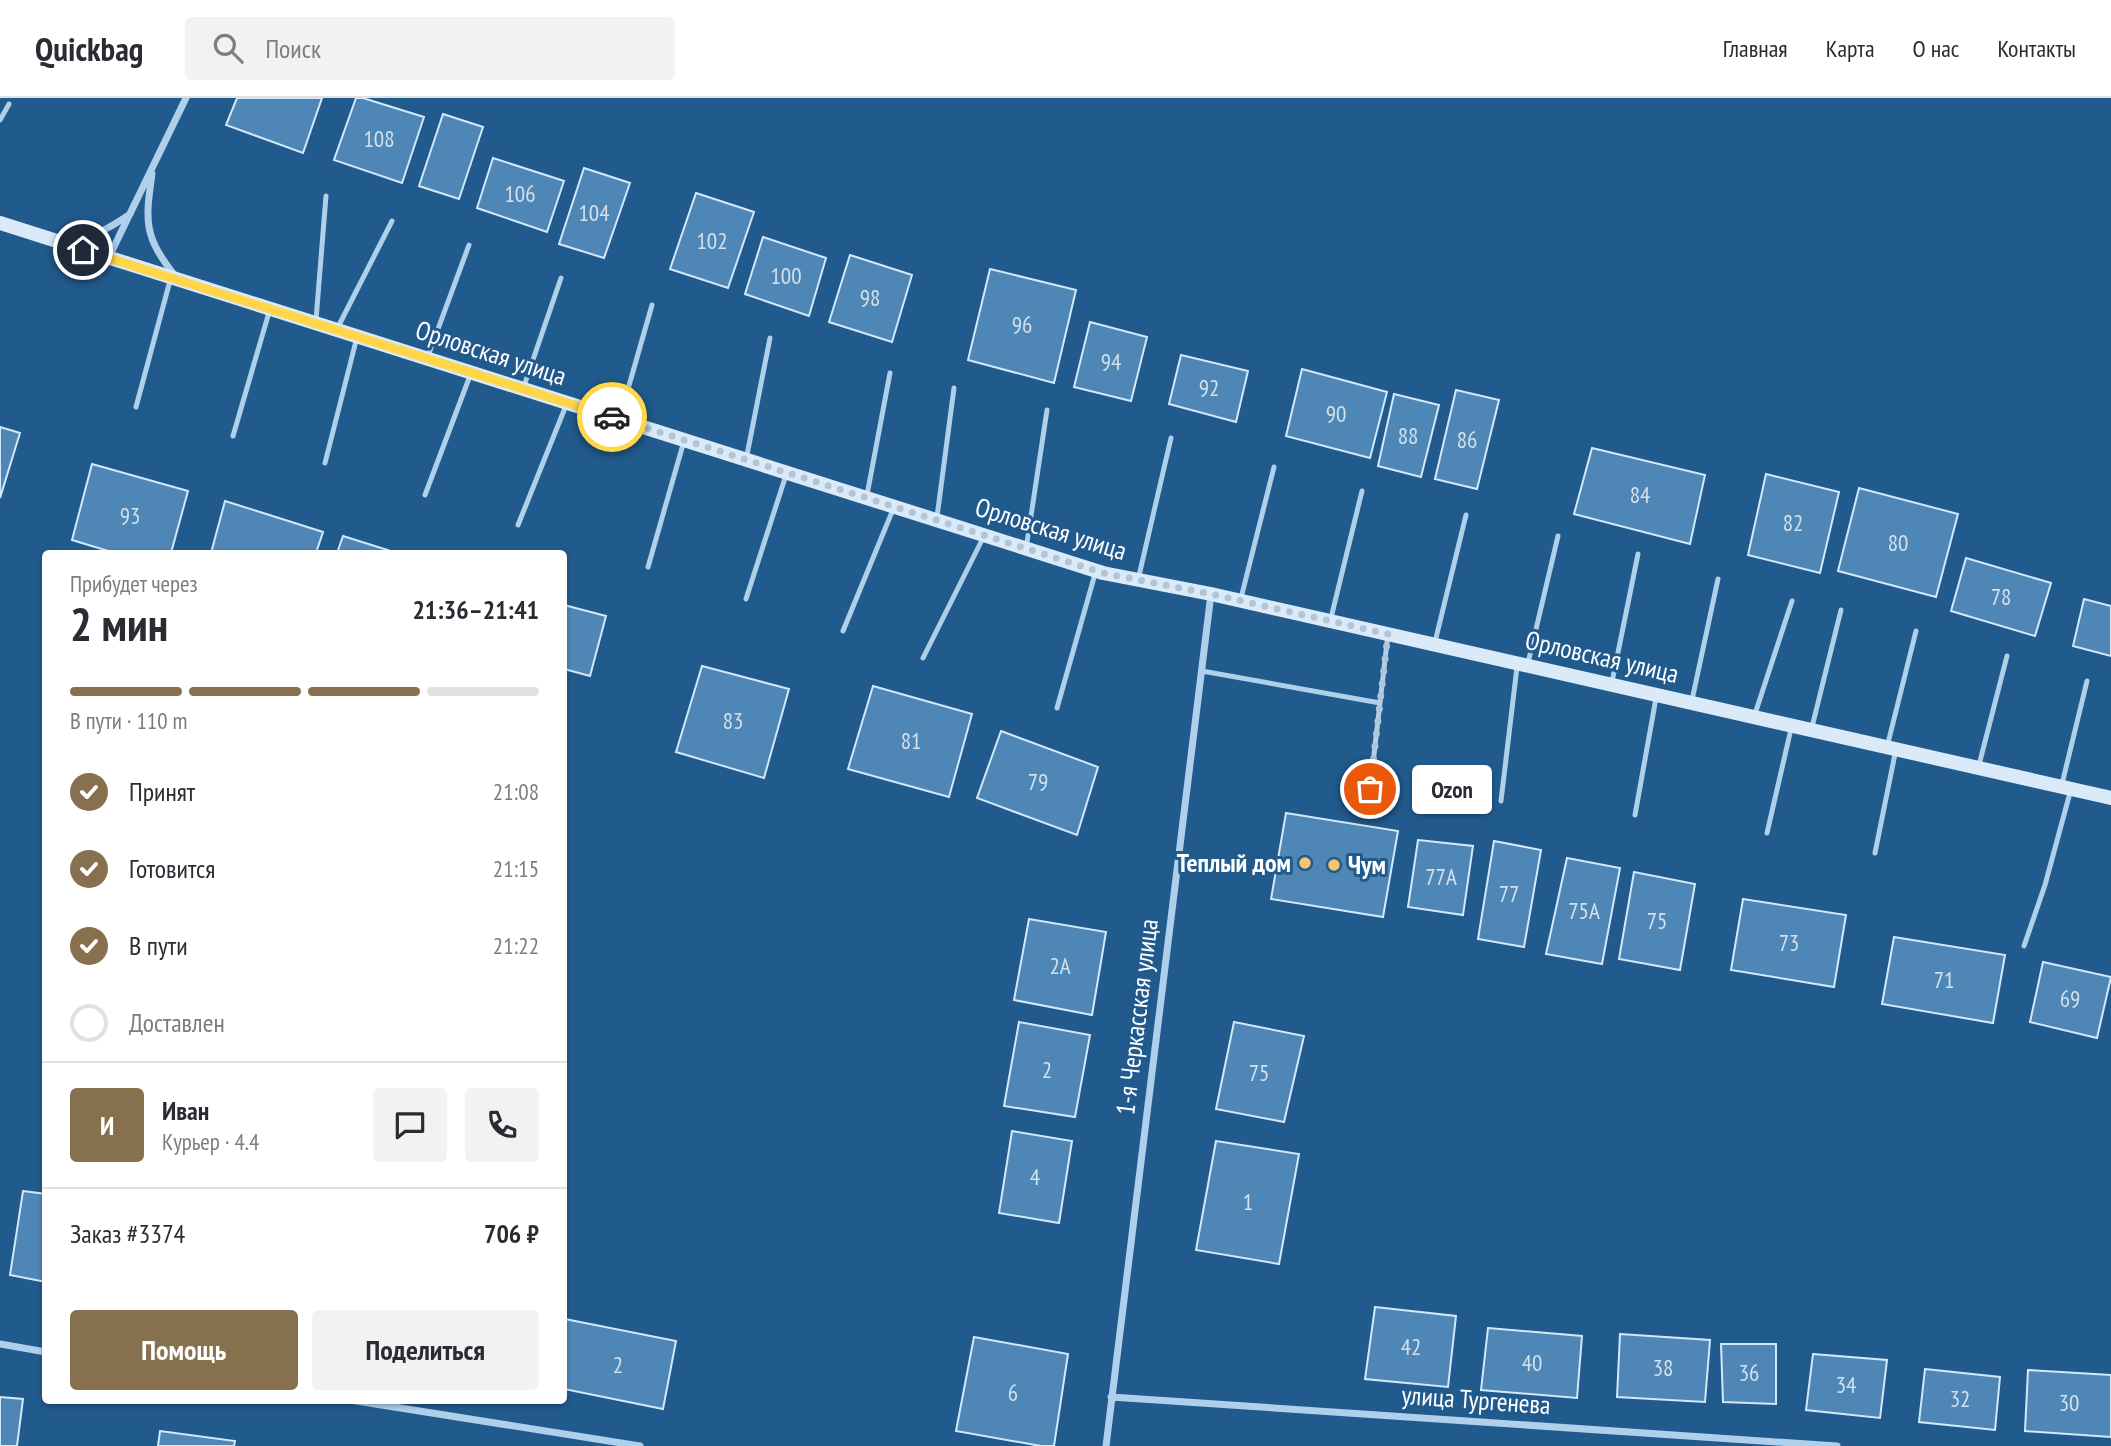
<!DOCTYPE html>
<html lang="ru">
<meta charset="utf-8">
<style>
body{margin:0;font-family:"PT Sans Narrow",sans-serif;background:#f2f2f3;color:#2b2b33;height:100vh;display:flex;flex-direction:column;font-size:26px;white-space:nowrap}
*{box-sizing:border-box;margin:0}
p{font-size:23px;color:#7c7c81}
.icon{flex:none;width:38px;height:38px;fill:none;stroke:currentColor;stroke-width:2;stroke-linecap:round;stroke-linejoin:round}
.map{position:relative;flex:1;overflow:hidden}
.drawer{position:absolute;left:42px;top:452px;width:525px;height:854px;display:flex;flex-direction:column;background:#fff;border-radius:7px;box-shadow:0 2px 5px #0004}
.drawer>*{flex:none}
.pin{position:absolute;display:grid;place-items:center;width:60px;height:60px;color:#fff;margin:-30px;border:4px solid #fff;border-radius:50%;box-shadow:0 2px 7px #0007}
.courier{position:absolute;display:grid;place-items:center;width:70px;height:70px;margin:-35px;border:5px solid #ffd54a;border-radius:50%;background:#fff;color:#222;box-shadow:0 2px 9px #0007}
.bubble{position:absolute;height:49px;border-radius:7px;background:#fff;box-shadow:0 2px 5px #0004;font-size:23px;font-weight:600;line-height:49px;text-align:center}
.head em{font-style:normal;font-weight:600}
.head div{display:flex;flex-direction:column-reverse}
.head{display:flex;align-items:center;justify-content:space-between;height:119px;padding:0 28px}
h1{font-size:46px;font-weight:600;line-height:52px}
.bar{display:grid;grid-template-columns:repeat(4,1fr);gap:10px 7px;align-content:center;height:84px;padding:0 28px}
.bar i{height:9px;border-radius:5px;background:#e1e1e2}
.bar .selected{background:#87704e}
.bar p{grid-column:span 4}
.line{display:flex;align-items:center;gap:18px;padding:0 28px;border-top:2px solid #e1e1e2}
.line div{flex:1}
.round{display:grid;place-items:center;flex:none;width:74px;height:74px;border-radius:7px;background:#f2f2f3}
ol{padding:0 28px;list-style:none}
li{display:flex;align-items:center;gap:21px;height:77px}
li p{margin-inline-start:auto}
li .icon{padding:7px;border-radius:50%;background:#87704e;color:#fff;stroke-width:4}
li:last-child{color:#7c7c81}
li i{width:38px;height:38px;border:4px solid #e1e1e2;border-radius:50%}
.primary-button{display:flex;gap:14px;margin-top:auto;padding:14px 28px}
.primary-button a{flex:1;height:80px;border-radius:7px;background:#87704e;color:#fff;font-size:28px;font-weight:600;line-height:80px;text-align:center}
.primary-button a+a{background:#f2f2f3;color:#2b2b33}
header{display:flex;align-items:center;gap:42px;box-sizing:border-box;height:98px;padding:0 35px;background:#fff;border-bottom:2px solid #e1e1e2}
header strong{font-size:33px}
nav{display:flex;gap:38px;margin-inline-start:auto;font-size:24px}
.search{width:490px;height:63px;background:#f2f2f3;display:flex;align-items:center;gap:18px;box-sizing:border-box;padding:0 24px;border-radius:7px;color:#7c7c81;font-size:26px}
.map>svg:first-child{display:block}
</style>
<header>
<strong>Quickbag</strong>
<div class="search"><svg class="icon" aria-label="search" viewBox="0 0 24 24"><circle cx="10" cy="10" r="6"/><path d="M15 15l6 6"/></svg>Поиск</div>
<nav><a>Главная</a><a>Карта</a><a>О нас</a><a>Контакты</a></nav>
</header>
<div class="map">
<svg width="2111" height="1348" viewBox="0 0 2111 1348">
<rect width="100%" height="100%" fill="#215a8c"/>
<path fill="#4e86b5" stroke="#d3e8f8" stroke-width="2" d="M 237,0 L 322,0 L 303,55 L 226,27 Z
M 356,0 L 363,0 L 424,19 L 402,85 L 334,62 Z
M 443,16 L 483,29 L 459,101 L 419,88 Z
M 493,60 L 564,83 L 547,134 L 477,110 Z
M 584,70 L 630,85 L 604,160 L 559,146 Z
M 696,95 L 754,114 L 728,190 L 670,171 Z
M 763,139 L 826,160 L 809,218 L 745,196 Z
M 850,157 L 912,177 L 892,244 L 829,224 Z
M 990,171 L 1076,192 L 1054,285 L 968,262 Z
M 1090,224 L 1147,239 L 1131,303 L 1074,289 Z
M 1181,257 L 1248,273 L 1236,324 L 1169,306 Z
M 1302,271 L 1387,294 L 1370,360 L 1286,338 Z
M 1456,292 L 1499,302 L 1477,391 L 1435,381 Z
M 1394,296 L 1439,307 L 1421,379 L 1378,368 Z
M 0,329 L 20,335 L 0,400 Z
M 1592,350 L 1705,377 L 1690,446 L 1574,416 Z
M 92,366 L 188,393 L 171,455 L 115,455 L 72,442 Z
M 1766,376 L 1839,394 L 1820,475 L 1748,457 Z
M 1859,390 L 1958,416 L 1936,499 L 1838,473 Z
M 225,403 L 323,434 L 316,455 L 211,455 Z
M 343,438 L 397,455 L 337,455 Z
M 1966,460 L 2051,485 L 2035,538 L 1951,513 Z
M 2084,501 L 2111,508 L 2111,558 L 2073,548 Z
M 564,507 L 606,518 L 590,578 L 564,571 Z
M 702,568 L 789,591 L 764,680 L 676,654 Z
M 873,588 L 972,616 L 949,699 L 848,671 Z
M 1001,633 L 1098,669 L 1077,737 L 977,700 Z
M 1286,715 L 1398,733 L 1383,819 L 1271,801 Z
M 1418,742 L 1473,748 L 1463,817 L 1408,809 Z
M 1494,743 L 1541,752 L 1524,849 L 1478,841 Z
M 1567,760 L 1620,770 L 1602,866 L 1546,856 Z
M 1634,774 L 1695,786 L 1680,872 L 1619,861 Z
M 1743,801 L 1846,817 L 1834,889 L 1731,872 Z
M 1029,821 L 1106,834 L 1092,917 L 1014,902 Z
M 1894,839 L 2005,857 L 1993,925 L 1882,906 Z
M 2043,864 L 2111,879 L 2097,940 L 2030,924 Z
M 1019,924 L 1090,937 L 1075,1019 L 1004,1008 Z
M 1234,924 L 1304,938 L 1284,1024 L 1216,1011 Z
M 1012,1033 L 1072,1043 L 1059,1125 L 999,1115 Z
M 1216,1043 L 1299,1056 L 1279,1166 L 1196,1152 Z
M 23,1093 L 46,1096 L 46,1184 L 10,1177 Z
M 1375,1209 L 1456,1218 L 1448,1289 L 1365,1281 Z
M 565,1221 L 676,1243 L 663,1311 L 564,1291 Z
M 1488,1230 L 1582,1238 L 1577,1300 L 1481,1292 Z
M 1620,1236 L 1710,1242 L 1705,1304 L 1617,1299 Z
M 974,1239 L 1068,1256 L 1054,1348 L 1041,1348 L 956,1333 Z
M 1721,1246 L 1776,1246 L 1776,1306 L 1723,1304 Z
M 1813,1256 L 1887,1262 L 1880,1320 L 1806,1312 Z
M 1925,1271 L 2000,1279 L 1995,1332 L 1919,1324 Z
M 2028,1272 L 2111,1277 L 2111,1339 L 2025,1333 Z
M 0,1299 L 23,1301 L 17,1348 L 0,1348 Z
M 160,1333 L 235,1343 L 234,1348 L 158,1348 Z"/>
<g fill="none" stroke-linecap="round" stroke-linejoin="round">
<path stroke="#aed0eb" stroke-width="5" d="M 0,22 L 9,6
M 316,222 L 326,98
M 338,229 L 392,123
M 428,258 L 469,147
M 524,288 L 561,180
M 136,309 L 171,179
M 620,319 L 652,207
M 233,338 L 270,211
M 746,362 L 770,240
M 325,365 L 357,239
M 425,397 L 471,275
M 867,397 L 890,275
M 937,419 L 954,290
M 518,427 L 567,305
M 1026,451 L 1047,312
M 648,469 L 684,343
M 1138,482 L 1171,340
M 1241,500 L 1274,369
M 746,501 L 786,377
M 1331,520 L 1362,393
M 843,533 L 894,409
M 1435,544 L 1466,417
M 923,560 L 983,440
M 1528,565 L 1558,438
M 1202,573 L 1380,605
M 1612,584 L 1638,456
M 1692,602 L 1718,481
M 1057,610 L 1095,476
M 1755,616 L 1792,503
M 1812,629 L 1841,512
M 1887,649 L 1916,533
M 1979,667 L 2007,558
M 2062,686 L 2087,583
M 1370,691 L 1388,536
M 1501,703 L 1517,569
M 1635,717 L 1656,600
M 1767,735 L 1791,631
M 1875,755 L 1896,651
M 2024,848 L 2045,787 L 2071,691"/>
<path stroke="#aed0eb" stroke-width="7" d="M 152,76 C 145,125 144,138 175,178
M 68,143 C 92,140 110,130 130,116
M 109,159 L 186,0
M 0,1246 L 46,1254
M 1111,1299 L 1837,1348
M 350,1302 L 640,1348
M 1106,1348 L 1211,496"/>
<path stroke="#daeaf9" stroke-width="14" d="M 0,125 L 1103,475 L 1211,496 L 2111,700"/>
</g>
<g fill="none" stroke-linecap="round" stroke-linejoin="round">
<path stroke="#b1c5d7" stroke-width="7" stroke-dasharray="0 12.6" d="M 612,319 L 1103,475 L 1211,496 L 1388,536 L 1370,691"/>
<path stroke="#ffd54a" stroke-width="9" d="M 83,152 L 612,319"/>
</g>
<g fill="#f8c470" stroke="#215a8c" stroke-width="2.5">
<circle cx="1305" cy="765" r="7"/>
<circle cx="1334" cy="767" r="7"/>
</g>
<g text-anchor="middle" stroke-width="6" stroke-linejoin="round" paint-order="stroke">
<g font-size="23" fill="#d3e1ec">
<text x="379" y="49">108</text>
<text x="520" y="104">106</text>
<text x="594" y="123">104</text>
<text x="712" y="151">102</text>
<text x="786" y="186">100</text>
<text x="870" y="208">98</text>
<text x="1022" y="235">96</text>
<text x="1111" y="272">94</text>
<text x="1209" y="298">92</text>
<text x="1336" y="324">90</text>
<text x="1408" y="346">88</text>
<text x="1467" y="350">86</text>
<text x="1640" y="405">84</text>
<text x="130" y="426">93</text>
<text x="1793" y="433">82</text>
<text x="1898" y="453">80</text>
<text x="2001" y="507">78</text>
<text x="733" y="631">83</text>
<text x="911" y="651">81</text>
<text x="1038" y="692">79</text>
<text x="1441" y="787">77А</text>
<text x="1509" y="804">77</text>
<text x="1584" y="821">75А</text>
<text x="1657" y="831">75</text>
<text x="1789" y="853">73</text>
<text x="1060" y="876">2А</text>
<text x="1944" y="890">71</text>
<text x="2070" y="909">69</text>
<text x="1047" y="980">2</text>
<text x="1259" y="983">75</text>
<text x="1035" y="1087">4</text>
<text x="1248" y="1112">1</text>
<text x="1411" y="1257">42</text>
<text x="1532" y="1273">40</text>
<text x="618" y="1275">2</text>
<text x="1663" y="1278">38</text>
<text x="1749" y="1283">36</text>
<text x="1846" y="1295">34</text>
<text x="1013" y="1303">6</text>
<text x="1960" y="1309">32</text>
<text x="2069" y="1313">30</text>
</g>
<g font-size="26" fill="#fff" stroke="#215a8c">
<text transform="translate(491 255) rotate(18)" y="9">Орловская улица</text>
<text transform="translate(1051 431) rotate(17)" y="9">Орловская улица</text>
<text transform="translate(1602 559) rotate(13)" y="9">Орловская улица</text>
<text transform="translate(1137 919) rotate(-83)" y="9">1-я Черкасская улица</text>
<text transform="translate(1476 1302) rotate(4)" y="9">улица Тургенева</text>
</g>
<g font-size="26" font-weight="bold" fill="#fff" stroke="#215a8c" text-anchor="end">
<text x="1291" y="774">Теплый дом</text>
<text x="1348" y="776" text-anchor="start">Чум</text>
</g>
</g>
</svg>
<div class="pin" style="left:1370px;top:691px;background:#ea580c"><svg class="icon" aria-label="bag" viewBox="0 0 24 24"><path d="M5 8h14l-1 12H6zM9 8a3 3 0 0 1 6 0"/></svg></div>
<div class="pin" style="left:83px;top:152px;background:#1f2937"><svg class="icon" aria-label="home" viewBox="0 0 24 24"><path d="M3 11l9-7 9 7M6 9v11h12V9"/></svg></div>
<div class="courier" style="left:612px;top:319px"><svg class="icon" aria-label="car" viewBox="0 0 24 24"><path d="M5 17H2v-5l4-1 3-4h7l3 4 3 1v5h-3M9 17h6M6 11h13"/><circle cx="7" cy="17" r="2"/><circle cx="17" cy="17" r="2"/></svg></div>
<div class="bubble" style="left:1412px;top:667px;width:80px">Ozon</div>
<section class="drawer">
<div class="head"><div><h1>2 мин</h1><p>Прибудет через</p></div><em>21:36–21:41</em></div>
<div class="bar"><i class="selected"></i><i class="selected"></i><i class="selected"></i><i></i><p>В пути · 110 m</p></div>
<ol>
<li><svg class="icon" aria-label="check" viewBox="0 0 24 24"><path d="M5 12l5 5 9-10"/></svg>Принят<p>21:08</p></li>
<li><svg class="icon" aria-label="check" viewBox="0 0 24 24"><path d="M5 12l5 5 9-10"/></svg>Готовится<p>21:15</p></li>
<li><svg class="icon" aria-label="check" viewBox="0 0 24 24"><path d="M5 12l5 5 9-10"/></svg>В пути<p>21:22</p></li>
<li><i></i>Доставлен</li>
</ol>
<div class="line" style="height:126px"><b class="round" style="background:#87704e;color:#fff">И</b><div><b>Иван</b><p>Курьер · 4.4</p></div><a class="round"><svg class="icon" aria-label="chat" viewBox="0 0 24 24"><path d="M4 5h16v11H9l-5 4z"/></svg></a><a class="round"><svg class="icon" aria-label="phone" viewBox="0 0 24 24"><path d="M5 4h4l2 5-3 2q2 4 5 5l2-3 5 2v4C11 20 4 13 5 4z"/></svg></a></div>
<div class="line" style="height:91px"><div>Заказ #3374</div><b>706 ₽</b></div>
<div class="primary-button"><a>Помощь</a><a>Поделиться</a></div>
</section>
</div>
